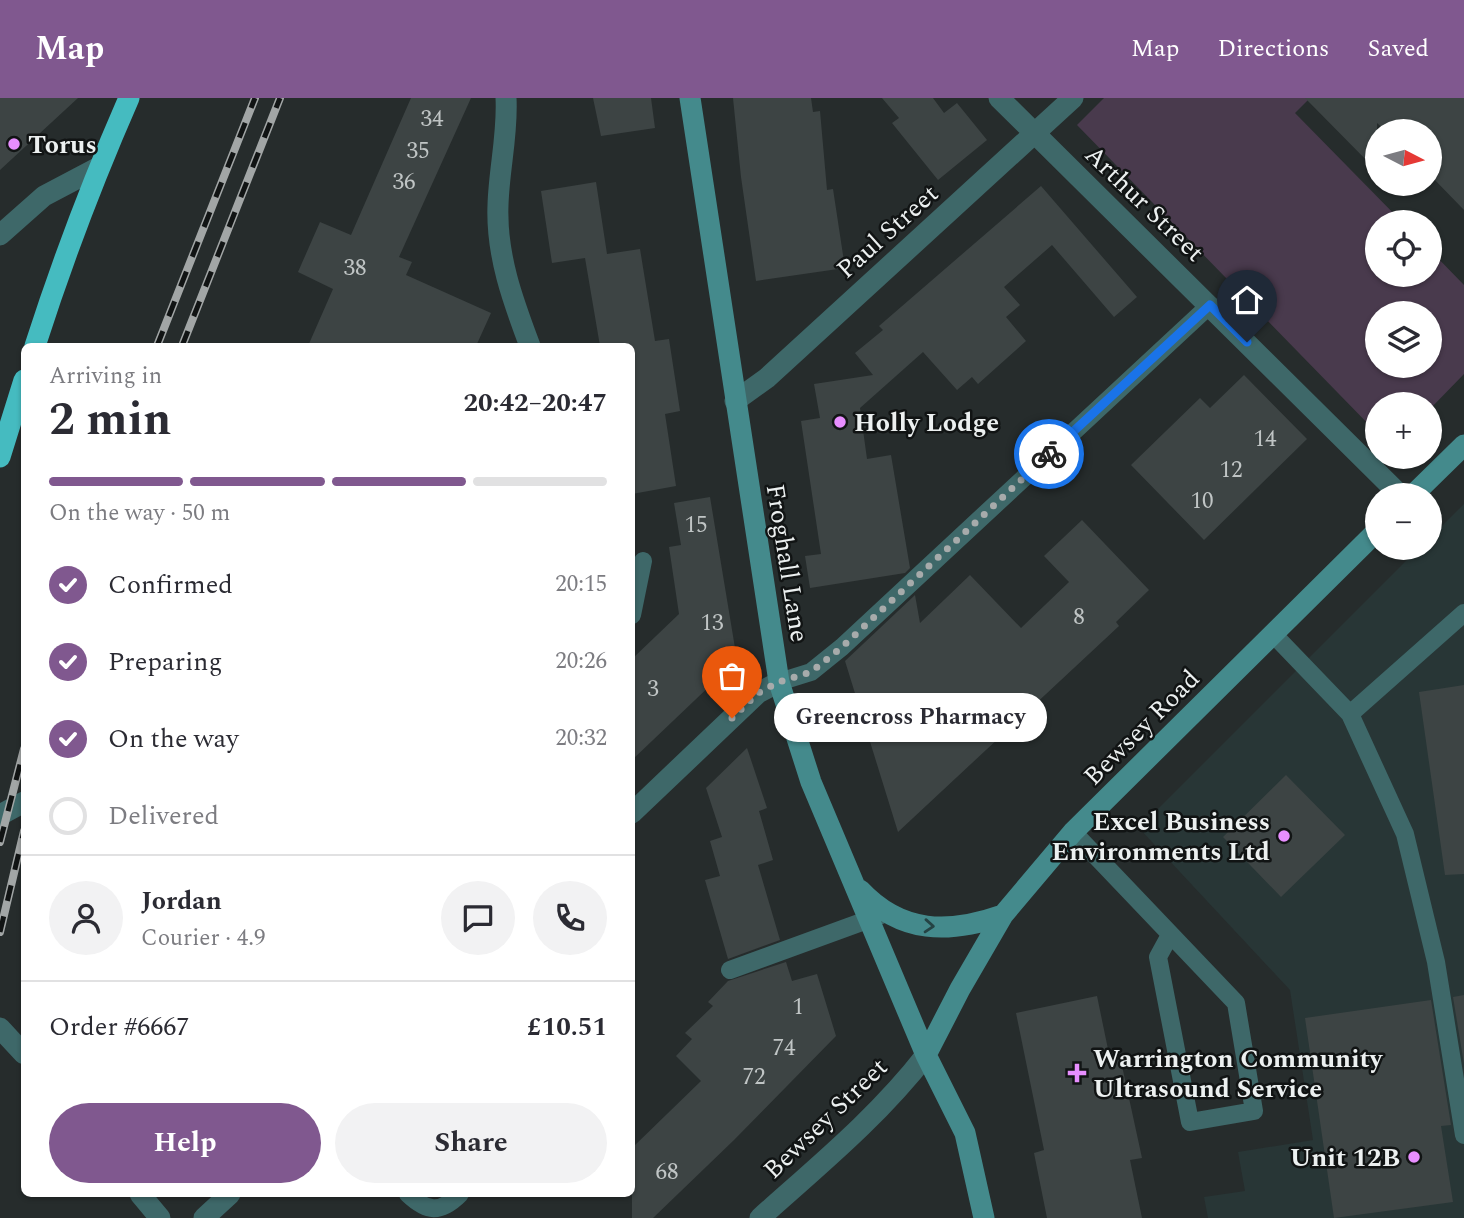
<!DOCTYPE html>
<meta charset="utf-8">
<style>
body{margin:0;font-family:Spectral,serif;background:#f2f2f3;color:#2b2b33;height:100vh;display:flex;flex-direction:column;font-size:26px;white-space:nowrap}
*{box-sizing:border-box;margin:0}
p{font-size:23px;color:#7c7c81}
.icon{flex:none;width:38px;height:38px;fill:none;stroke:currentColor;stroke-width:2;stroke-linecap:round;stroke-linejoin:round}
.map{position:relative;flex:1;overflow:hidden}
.panel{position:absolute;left:21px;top:245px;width:614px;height:854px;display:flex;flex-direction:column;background:#fff;border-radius:10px;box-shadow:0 2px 5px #0004}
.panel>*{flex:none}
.needle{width:46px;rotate:96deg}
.fabs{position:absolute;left:1365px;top:21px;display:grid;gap:14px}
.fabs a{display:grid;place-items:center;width:77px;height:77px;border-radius:50%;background:#fff;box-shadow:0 2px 5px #0004;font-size:35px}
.pin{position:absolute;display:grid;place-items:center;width:60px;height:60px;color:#fff;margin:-72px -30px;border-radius:50% 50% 50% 0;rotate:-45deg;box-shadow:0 0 7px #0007}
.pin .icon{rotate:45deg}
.courier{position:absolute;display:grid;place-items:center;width:70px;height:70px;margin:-35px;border:5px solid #1a73e8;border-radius:50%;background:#fff;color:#222;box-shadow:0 2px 9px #0007}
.bubble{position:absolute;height:49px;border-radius:24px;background:#fff;box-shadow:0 2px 5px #0004;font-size:23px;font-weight:700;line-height:49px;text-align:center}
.summary em{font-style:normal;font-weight:700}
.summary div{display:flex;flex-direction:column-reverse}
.summary{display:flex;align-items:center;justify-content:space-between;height:119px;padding:0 28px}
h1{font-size:46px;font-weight:700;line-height:52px}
.bar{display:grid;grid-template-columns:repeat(4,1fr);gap:10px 7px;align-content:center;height:84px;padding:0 28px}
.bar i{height:9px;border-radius:5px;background:#e1e1e2}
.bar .on{background:#80588f}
.bar p{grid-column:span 4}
.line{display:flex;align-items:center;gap:18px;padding:0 28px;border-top:2px solid #e1e1e2}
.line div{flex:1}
.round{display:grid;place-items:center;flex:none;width:74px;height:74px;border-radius:37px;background:#f2f2f3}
ol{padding:0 28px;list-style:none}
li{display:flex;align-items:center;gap:21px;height:77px}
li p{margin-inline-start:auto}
li .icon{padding:7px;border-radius:50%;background:#80588f;color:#fff;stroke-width:4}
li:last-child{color:#7c7c81}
li i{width:38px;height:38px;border:4px solid #e1e1e2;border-radius:50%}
.button{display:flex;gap:14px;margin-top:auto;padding:14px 28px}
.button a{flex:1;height:80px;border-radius:42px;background:#80588f;color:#fff;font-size:28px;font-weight:700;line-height:80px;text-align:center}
.button a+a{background:#f2f2f3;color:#2b2b33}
header{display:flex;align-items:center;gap:42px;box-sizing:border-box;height:98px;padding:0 35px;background:#80588f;color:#fff}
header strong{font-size:33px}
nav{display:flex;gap:38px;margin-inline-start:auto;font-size:24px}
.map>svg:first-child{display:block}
</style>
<header>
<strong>Map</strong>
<nav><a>Map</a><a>Directions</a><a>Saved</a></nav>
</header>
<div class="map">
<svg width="1464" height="1120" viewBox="0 0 1464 1120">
<rect width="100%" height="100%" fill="#262c2c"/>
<path fill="#283636" d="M 1464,406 L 1464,1120 L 1208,1120 L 1204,1099 L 1245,1093 L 1238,1054 L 1313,1042 L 1290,892 L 1139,730 L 1419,450 L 1430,450 L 1430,440 Z"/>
<path fill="#493a4d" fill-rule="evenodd" d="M 1104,0 L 1310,0 L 1295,15 L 1402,124 L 1377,124 L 1377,177 L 1430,177 L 1430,152 L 1464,187 L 1464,276 L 1430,311 L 1430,306 L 1377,306 L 1377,335 L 1077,27 ZM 1377,215 L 1430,215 L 1430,268 L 1377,268 Z"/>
<path fill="#3d4444" d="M 0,0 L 78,0 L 0,72 Z
M 411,0 L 471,0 L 399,159 L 412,164 L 406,177 L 491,215 L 476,248 L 308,248 L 333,191 L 298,174 L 320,124 L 351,137 Z
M 593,0 L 651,0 L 655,30 L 601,38 Z
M 733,0 L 811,0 L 813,14 L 820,13 L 827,92 L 833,91 L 845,170 L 756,183 L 741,79 Z
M 882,0 L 933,0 L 944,15 L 957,5 L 987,42 L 938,82 L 892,25 L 899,20 Z
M 1305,0 L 1464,0 L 1464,112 L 1430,77 L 1430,33 L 1386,33 L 1377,25 L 1377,73 Z
M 596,84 L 607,156 L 640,151 L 655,243 L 669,241 L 680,313 L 665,316 L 676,388 L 632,396 L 632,248 L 600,248 L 585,160 L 552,165 L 541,93 Z
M 1041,88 L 1137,199 L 1114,219 L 1052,147 L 1004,189 L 1020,207 L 1006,219 L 1026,243 L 978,286 L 972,279 L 957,292 L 923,254 L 860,310 L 867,361 L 891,357 L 910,470 L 905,475 L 810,490 L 805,458 L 821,456 L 801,323 L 820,320 L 814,286 L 873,277 L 855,255 L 883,232 L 879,228 Z
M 1244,277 L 1307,341 L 1204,442 L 1131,367 L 1200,300 L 1210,310 Z
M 710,399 L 737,562 L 632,662 L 632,561 L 679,516 L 669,449 L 681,447 L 674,405 Z
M 1082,422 L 1149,492 L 1116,524 L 1119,528 L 898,734 L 845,563 L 915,497 L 920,525 L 970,477 L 1021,530 L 1069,484 L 1044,458 Z
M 1464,587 L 1464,776 L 1445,777 L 1419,594 Z
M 747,650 L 767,710 L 759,713 L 773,762 L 758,767 L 780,842 L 728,861 L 705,782 L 720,778 L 710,743 L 722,739 L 706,690 Z
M 1286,677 L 1345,737 L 1281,799 L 1223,739 Z
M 786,864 L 792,883 L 817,876 L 836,938 L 734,1042 L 653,1120 L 632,1120 L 632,1050 L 701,983 L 676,958 L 692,941 L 685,935 L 713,908 L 708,904 L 728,883 Z
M 1464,897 L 1464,966 L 1453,899 Z
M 1097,898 L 1109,956 L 1119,954 L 1142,1060 L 1130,1062 L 1142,1120 L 1047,1120 L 1034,1055 L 1044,1052 L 1016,915 Z
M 1431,902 L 1451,1027 L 1441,1028 L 1453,1104 L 1334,1120 L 1305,920 Z"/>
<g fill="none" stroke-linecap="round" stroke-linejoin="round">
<path stroke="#3e6869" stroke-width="18" d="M 632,517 L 643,463
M 1274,537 L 1350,616 L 1405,736 L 1436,864 L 1464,1037
M 779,584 L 811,574 L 842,549 L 1210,207
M 1350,616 L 1464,515
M 1073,734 L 1236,905 L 1254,1013 L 1190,1024 L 1158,859 L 1170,837
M 730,872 L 881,817
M 408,1096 C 427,1114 440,1116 460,1096"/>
<path stroke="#3e6869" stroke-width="21" d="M 506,0 C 508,36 499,71 498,107 C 496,157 513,203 530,248
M 999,0 L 1400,397
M 0,137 L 44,98 L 99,69
M 735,303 L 767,280 L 1073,0
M 632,715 L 758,595 L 779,584
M 0,717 L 24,704
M 0,930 L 24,956
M 140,1096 L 160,1120
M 204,1120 L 230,1096
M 760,1120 C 818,1068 878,1019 926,957"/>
<path stroke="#448a8c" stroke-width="21" d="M 690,0 L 779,584 L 811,684 L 926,957 L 965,1035 L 984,1120
M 1413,397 L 1464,347
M 860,792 C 901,836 949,836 1003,817
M 926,957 L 960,891 L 1003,817 L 1073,734 L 1377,433"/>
<path stroke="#45bbc0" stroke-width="21" d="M 35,248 C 62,164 93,82 129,0
M 0,359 L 24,282"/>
<defs>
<path id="rail" d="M 157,248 L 255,0
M 182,248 L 280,0
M 0,744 L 24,651
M 0,834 L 24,733"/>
</defs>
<use href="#rail" stroke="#a2a6a6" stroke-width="8"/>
<use href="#rail" stroke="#111414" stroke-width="5" stroke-dasharray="16" stroke-linecap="butt"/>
</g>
<defs><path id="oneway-chevron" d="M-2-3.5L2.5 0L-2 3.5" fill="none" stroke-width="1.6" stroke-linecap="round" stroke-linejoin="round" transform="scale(1.75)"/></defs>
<use stroke="#254344" href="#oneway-chevron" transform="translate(929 828) rotate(4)"/>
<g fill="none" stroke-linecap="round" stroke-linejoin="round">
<path stroke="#a7abab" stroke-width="7" stroke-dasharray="0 12.6" d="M 732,620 L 758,595 L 779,584 L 811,574 L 842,549 L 1049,356"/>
<path stroke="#1a73e8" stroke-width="9" d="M 1049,356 L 1210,207 L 1247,244"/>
</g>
<g fill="#e88eff" stroke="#111414" stroke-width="2.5">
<circle cx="14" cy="46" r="7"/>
<circle cx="840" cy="324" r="7"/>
<circle cx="1284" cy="738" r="7"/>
<path d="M1073.5 964.5h7v7h7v7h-7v7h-7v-7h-7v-7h7z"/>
<circle cx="1414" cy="1059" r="7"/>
</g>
<g text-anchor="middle" stroke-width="5" stroke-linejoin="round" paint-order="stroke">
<g font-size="23" fill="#c0c5c5">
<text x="432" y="28">34</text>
<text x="418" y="60">35</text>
<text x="404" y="91">36</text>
<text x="355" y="177">38</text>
<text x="1265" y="348">14</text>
<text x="1231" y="379">12</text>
<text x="1202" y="410">10</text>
<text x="696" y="434">15</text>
<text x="1079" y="526">8</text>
<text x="712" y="532">13</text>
<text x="653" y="598">3</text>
<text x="798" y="916">1</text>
<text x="784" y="957">74</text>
<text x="754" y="986">72</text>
<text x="667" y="1081">68</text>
</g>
<g font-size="26" font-weight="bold" fill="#ecf0f0" stroke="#111414" text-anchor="start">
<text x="28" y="55">Torus</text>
<text x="854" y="333">Holly Lodge</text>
<text x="1270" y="732" text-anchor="end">Excel Business<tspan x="1270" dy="30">Environments Ltd</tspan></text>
<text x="1093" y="969">Warrington Community<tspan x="1093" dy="30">Ultrasound Service</tspan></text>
<text x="1400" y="1068" text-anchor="end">Unit 12B</text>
</g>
<g font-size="26" fill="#ecf0f0" stroke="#111414">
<text transform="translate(1145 105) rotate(44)" y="9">Arthur Street</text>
<text transform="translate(887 133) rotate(-42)" y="9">Paul Street</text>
<text transform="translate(788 465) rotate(81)" y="9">Froghall Lane</text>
<text transform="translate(1141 629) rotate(-45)" y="9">Bewsey Road</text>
<text transform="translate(825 1020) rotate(-44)" y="9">Bewsey Street</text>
</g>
</g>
</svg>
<div class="fabs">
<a><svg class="needle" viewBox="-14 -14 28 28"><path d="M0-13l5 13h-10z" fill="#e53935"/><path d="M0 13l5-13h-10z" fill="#7c7c81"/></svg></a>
<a><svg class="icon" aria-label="locate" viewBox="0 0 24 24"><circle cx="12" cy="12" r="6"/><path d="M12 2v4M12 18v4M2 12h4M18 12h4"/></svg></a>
<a><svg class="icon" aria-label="layers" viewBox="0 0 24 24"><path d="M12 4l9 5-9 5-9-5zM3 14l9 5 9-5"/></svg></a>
<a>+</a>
<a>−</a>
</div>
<div class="pin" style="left:732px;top:620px;background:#ea580c"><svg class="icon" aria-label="bag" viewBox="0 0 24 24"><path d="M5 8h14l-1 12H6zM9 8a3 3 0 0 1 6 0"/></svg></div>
<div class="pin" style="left:1247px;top:244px;background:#1f2937"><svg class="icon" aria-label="home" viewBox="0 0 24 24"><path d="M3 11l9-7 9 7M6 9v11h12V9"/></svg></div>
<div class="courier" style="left:1049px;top:356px"><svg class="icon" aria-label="bike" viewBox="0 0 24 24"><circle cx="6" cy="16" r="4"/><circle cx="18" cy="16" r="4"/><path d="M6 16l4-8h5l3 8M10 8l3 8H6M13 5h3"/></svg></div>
<div class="bubble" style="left:774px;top:595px;width:273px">Greencross Pharmacy</div>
<section class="panel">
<div class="summary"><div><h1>2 min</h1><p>Arriving in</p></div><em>20:42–20:47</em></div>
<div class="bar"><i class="on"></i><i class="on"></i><i class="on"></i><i></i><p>On the way · 50 m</p></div>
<ol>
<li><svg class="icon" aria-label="check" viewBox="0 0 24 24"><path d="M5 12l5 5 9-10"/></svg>Confirmed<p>20:15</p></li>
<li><svg class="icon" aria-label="check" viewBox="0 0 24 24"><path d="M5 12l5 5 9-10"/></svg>Preparing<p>20:26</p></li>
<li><svg class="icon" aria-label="check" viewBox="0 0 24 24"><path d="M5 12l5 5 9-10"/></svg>On the way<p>20:32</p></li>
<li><i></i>Delivered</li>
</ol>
<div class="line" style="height:126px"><a class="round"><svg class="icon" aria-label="person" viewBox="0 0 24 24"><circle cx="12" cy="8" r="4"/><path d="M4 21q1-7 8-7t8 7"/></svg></a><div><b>Jordan</b><p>Courier · 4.9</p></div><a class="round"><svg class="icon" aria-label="chat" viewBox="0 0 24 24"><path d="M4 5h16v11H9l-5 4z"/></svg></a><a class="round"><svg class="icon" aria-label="phone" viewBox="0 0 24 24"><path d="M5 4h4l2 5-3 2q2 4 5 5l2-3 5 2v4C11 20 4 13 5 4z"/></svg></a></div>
<div class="line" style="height:91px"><div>Order #6667</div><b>£10.51</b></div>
<div class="button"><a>Help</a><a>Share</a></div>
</section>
</div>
